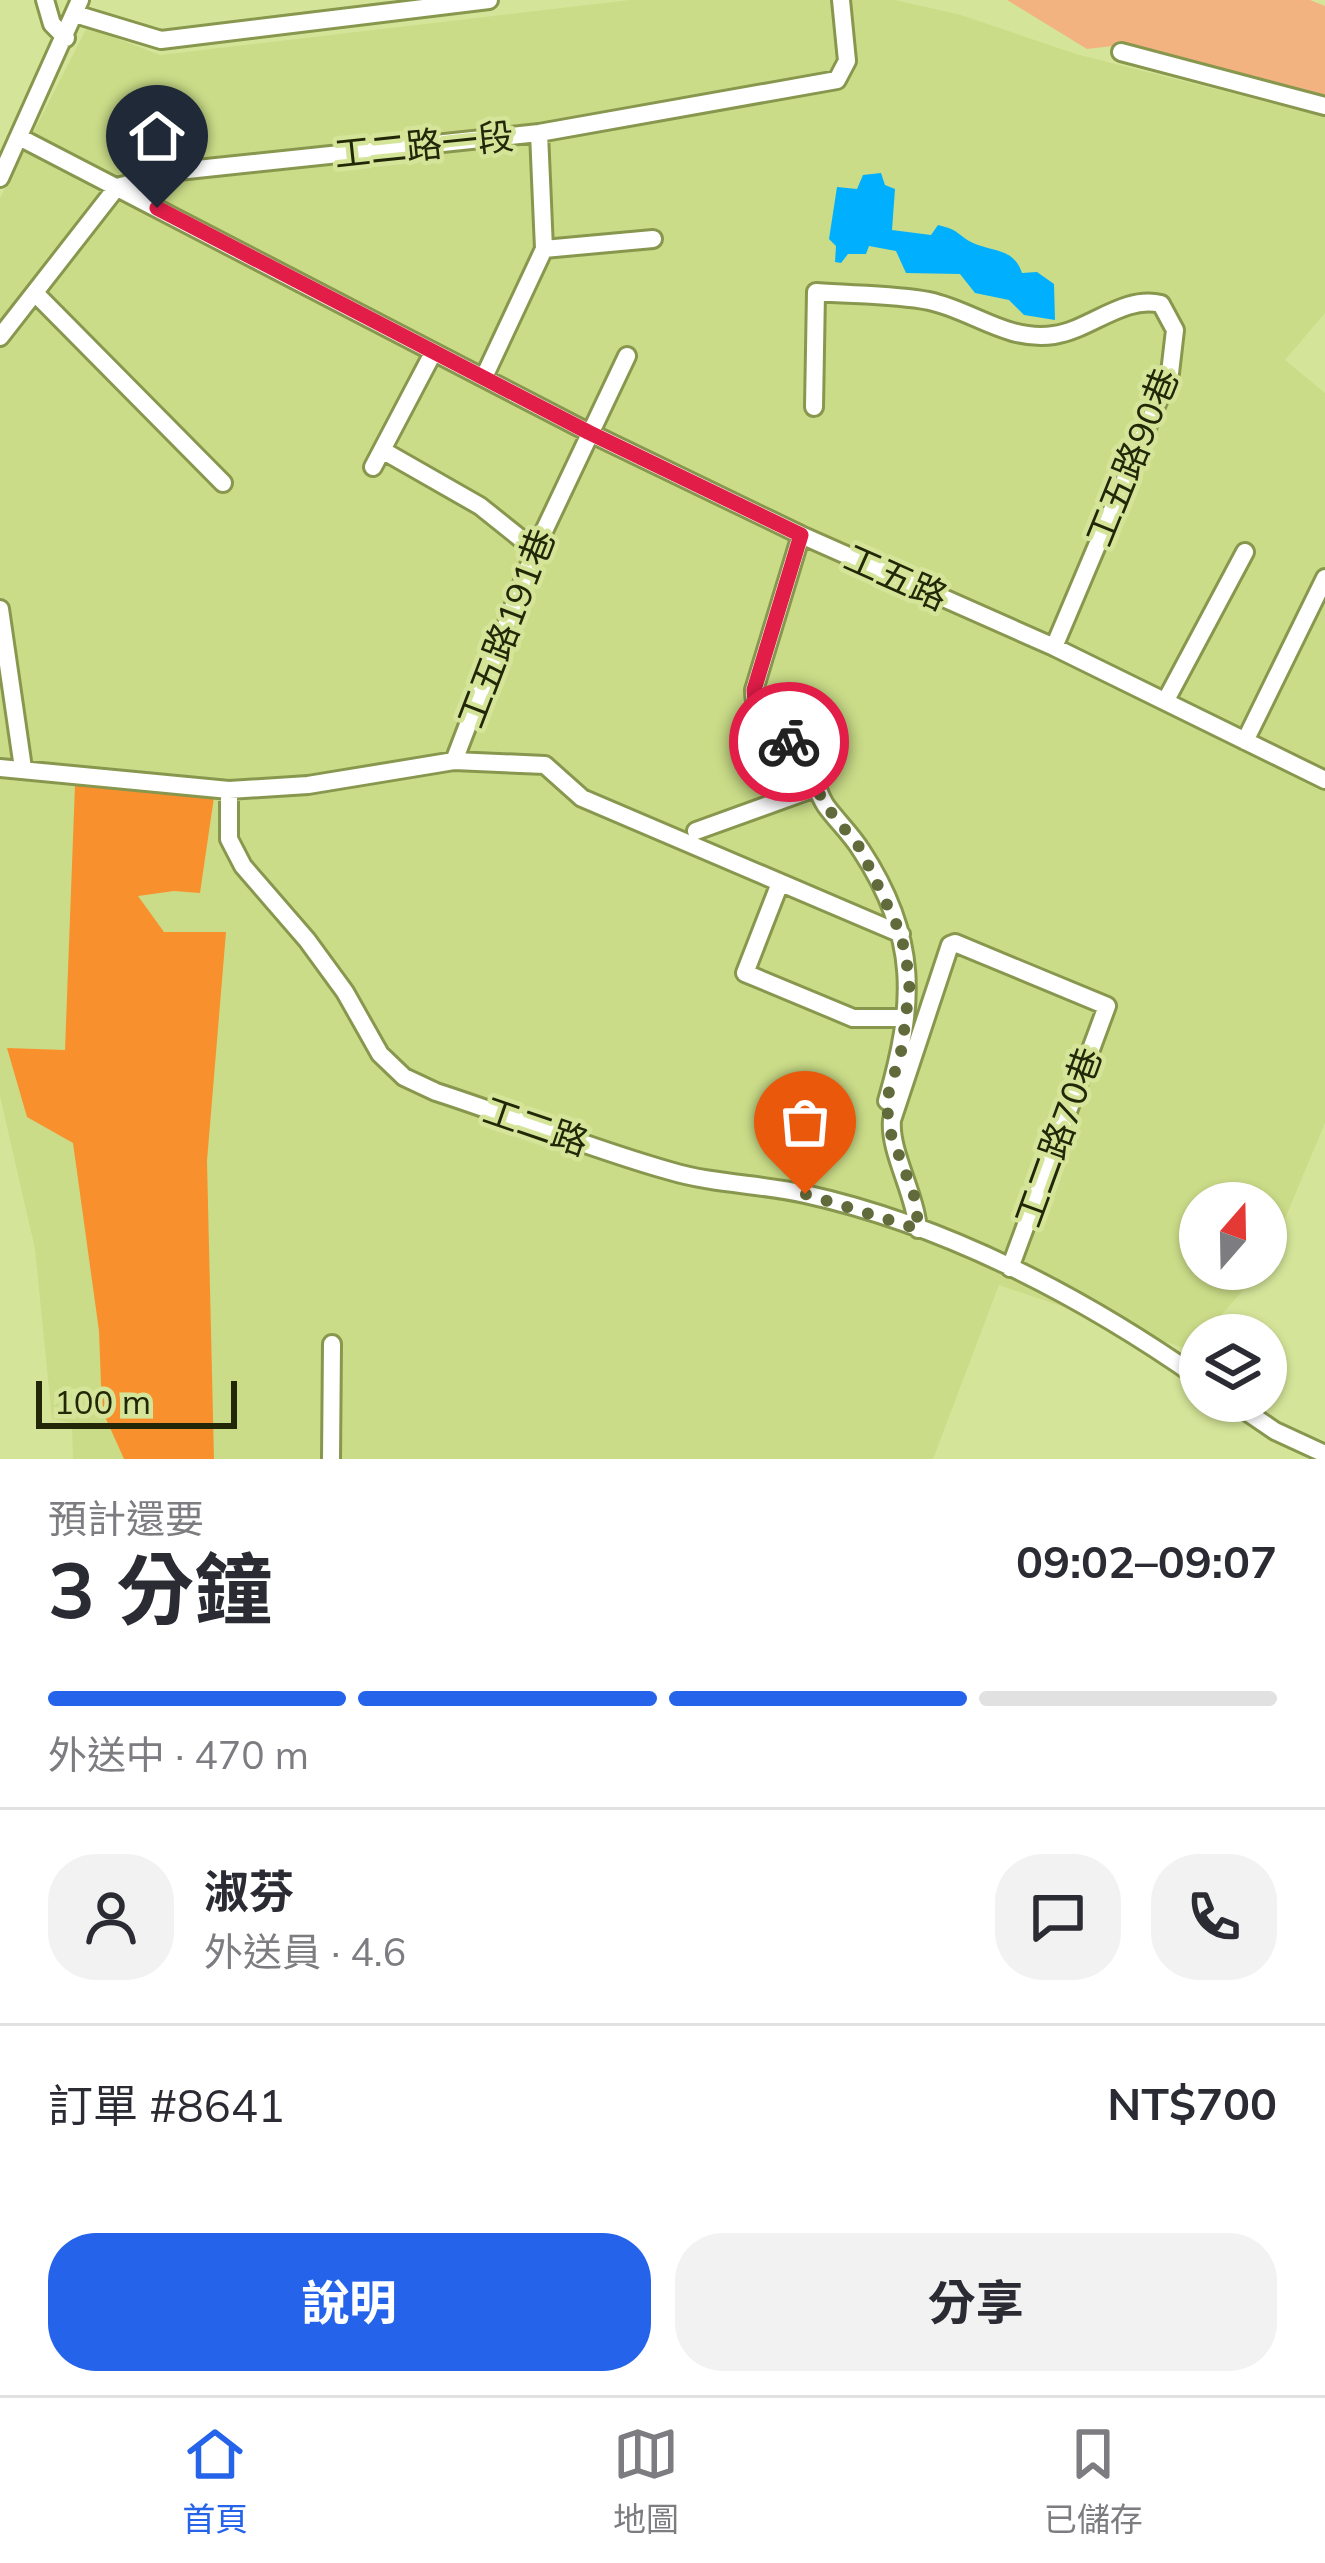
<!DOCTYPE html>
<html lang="zh-TW">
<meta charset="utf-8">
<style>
body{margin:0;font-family:Mulish,"Noto Sans TC",sans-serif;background:#f2f2f3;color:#2b2b33;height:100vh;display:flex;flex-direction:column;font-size:45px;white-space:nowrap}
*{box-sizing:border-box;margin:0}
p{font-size:39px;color:#7c7c81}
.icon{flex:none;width:66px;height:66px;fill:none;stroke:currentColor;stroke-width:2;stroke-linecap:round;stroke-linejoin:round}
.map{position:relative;height:1459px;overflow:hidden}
.drawer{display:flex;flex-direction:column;background:#fff;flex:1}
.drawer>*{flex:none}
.needle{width:78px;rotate:20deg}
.buttons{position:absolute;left:1179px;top:1182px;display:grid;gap:24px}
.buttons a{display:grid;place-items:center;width:108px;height:108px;border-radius:50%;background:#fff;box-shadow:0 3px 9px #0004;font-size:60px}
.scale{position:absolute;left:36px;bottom:30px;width:201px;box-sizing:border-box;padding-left:12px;border:6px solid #222708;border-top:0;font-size:33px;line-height:42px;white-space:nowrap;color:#222708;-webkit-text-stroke:9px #d4e599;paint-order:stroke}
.pin{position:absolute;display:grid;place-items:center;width:102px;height:102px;color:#fff;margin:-123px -51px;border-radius:50% 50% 50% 0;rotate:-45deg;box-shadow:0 0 12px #0007}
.pin .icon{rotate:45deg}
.courier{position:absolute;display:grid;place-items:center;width:120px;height:120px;margin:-60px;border:9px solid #e11d48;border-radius:50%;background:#fff;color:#222;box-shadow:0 3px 15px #0007}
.headline em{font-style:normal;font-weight:700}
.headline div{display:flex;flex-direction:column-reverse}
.headline{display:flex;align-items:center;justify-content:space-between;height:204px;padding:0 48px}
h1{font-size:78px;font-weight:700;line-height:90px}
.bar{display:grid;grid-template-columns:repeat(4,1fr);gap:18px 12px;align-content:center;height:144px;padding:0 48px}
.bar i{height:15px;border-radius:9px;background:#e1e1e2}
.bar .active{background:#2563eb}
.bar p{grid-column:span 4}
.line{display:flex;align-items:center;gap:30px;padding:0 48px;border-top:3px solid #e1e1e2}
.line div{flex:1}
.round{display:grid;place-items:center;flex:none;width:126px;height:126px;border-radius:48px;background:#f2f2f3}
.action{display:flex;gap:24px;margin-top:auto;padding:24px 48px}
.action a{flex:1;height:138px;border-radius:48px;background:#2563eb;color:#fff;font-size:48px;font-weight:700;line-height:138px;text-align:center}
.action a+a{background:#f2f2f3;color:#2b2b33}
.tabs{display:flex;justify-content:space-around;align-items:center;height:168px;border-top:3px solid #e1e1e2;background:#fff;font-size:33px;color:#7c7c81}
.tabs a{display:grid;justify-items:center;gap:6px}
.tabs .active{color:#2563eb}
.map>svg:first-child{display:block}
</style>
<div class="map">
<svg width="1325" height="1459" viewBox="0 0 1325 1459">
<rect width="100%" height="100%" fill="#d4e599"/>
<path fill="#cadc88" d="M 630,0 L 895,0 L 961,15 L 1076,54 L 1325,117 L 1325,313 L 1285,360 L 1325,393 L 1325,1123 L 1266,1264 L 1266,1203 L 1200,1203 L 1200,1269 L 1262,1269 L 1190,1350 L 999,1285 L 933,1459 L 73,1459 L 72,1423 L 52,1419 L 35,1249 L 0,1096 L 0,198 L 87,27 L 160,55 Z"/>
<path fill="#f3b380" d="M 1007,0 L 1310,0 L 1325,6 L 1325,101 L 1113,46 L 1087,49 Z"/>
<path fill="#f8912d" d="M 75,785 L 214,797 L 200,893 L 174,891 L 138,896 L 164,932 L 226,932 L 207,1161 L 214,1459 L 124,1459 L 102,1410 L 99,1331 L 73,1143 L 27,1117 L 7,1048 L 65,1050 Z"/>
<path fill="#00b0fe" d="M 881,173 L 885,185 L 895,189 L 892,230 L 931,235 L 938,225 C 960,230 957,235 973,243 C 993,252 1014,248 1022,273 L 1037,272 L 1054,284 L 1055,320 L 1024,315 L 1009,300 L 975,293 L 960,274 L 906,273 L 896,251 L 869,246 L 866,254 L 848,254 L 841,263 L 835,262 L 836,246 L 829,239 L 837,187 L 857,189 L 863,175 Z"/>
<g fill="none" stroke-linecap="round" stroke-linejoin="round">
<defs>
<path id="minor" d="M 45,0 L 52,24 L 66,38
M 75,14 L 161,40 L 489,0
M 1121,52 L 1325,106
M 21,138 L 588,432 L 801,535 L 1054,647 L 1325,780
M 0,178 L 80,0
M 544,249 L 653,239
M 36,294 L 223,483
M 0,337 L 117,187 L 178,171 L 539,133 L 837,80 L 847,61 L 841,0
M 484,377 L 544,249 L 539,133
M 814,407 L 816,292 C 853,295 893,294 929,301 C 972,310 1007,342 1054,335 C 1090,330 1123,295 1161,304 L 1175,330 L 1170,373 L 1054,647
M 382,450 L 480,506 L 535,550
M 373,467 L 433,353
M 801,535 L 754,690 C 755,730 776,734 807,753 C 812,770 816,791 826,806 C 837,821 851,834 861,850 C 919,938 915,1004 887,1101
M 0,609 L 23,768
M 1166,700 L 1245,552
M 1245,741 L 1325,578
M 454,761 L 535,550 L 627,356
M 0,768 L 229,790 L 229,839 L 243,866 L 307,940 L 345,992 L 380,1054 L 404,1077 L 436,1092 C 514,1117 591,1149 670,1171 C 713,1184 761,1184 805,1194 C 946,1225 1083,1297 1200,1379
M 229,790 L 308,785 L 454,761 L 545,765 L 582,798 L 901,934
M 696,831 L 818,787
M 780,883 L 745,973 L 853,1018 L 905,1018
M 918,1229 C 915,1193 889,1151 892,1120 L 950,945 L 955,943 L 1107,1006 L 1010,1268
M 1231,1401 L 1275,1431 L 1325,1454
M 331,1459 L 332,1344"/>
</defs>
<use href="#minor" stroke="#88974e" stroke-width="22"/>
<use href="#minor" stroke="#fff" stroke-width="16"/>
</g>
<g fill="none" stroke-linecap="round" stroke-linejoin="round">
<path stroke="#606a3b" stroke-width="12" stroke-dasharray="0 21.6" d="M 789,742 L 807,753 L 822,801 L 860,848 L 901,934 L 910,981 L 902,1048 L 886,1102 L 891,1134 L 916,1201 L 918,1229 L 805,1194"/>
<path stroke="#e11d48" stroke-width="15" d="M 157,208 L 588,432 L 801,535 L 754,690 C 755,720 765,727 789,742"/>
</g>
<g text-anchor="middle" stroke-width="9" stroke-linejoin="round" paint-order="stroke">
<g font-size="36" fill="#222708" stroke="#d4e599">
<text transform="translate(424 145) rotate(-6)" y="13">工二路一段</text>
<text transform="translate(1132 457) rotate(-68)" y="13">工五路90巷</text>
<text transform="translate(896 577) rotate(24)" y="13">工五路</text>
<text transform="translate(506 628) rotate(-69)" y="13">工五路191巷</text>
<text transform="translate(536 1126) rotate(19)" y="13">工二路</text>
<text transform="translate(1058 1137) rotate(-70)" y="13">工二路70巷</text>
</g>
</g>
</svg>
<div class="buttons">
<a><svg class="needle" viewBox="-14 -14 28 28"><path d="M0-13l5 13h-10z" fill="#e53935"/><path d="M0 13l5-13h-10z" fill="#7c7c81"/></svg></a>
<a><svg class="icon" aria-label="layers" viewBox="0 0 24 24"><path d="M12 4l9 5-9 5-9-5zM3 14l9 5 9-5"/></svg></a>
</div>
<div class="scale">100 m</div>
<div class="pin" style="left:805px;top:1194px;background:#ea580c"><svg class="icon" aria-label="bag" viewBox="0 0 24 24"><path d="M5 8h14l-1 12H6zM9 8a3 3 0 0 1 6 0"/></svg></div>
<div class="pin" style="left:157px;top:208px;background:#1f2937"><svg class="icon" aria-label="home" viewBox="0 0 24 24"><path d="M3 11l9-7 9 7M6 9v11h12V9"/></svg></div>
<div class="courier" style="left:789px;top:742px"><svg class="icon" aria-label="bike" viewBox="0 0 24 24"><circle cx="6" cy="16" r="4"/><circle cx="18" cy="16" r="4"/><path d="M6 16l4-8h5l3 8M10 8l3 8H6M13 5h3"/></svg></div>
</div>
<section class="drawer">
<div class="headline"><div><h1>3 分鐘</h1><p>預計還要</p></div><em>09:02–09:07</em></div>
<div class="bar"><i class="active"></i><i class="active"></i><i class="active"></i><i></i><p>外送中 · 470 m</p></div>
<div class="line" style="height:216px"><a class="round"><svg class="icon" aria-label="person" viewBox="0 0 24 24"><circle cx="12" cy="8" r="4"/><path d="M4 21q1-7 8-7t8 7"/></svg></a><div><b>淑芬</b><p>外送員 · 4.6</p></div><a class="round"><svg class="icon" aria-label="chat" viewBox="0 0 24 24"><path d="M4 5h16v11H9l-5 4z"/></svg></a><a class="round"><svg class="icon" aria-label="phone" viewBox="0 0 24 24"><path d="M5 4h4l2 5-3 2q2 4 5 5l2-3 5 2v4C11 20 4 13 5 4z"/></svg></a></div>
<div class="line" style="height:156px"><div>訂單 #8641</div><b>NT$700</b></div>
<div class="action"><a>說明</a><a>分享</a></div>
</section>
<nav class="tabs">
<a class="active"><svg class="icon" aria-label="home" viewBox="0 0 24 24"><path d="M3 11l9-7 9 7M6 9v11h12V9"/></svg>首頁</a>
<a><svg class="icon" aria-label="map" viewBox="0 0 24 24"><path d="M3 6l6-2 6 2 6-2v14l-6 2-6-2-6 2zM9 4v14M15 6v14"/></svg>地圖</a>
<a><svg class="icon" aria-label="saved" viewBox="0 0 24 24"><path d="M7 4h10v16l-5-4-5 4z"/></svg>已儲存</a>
</nav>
